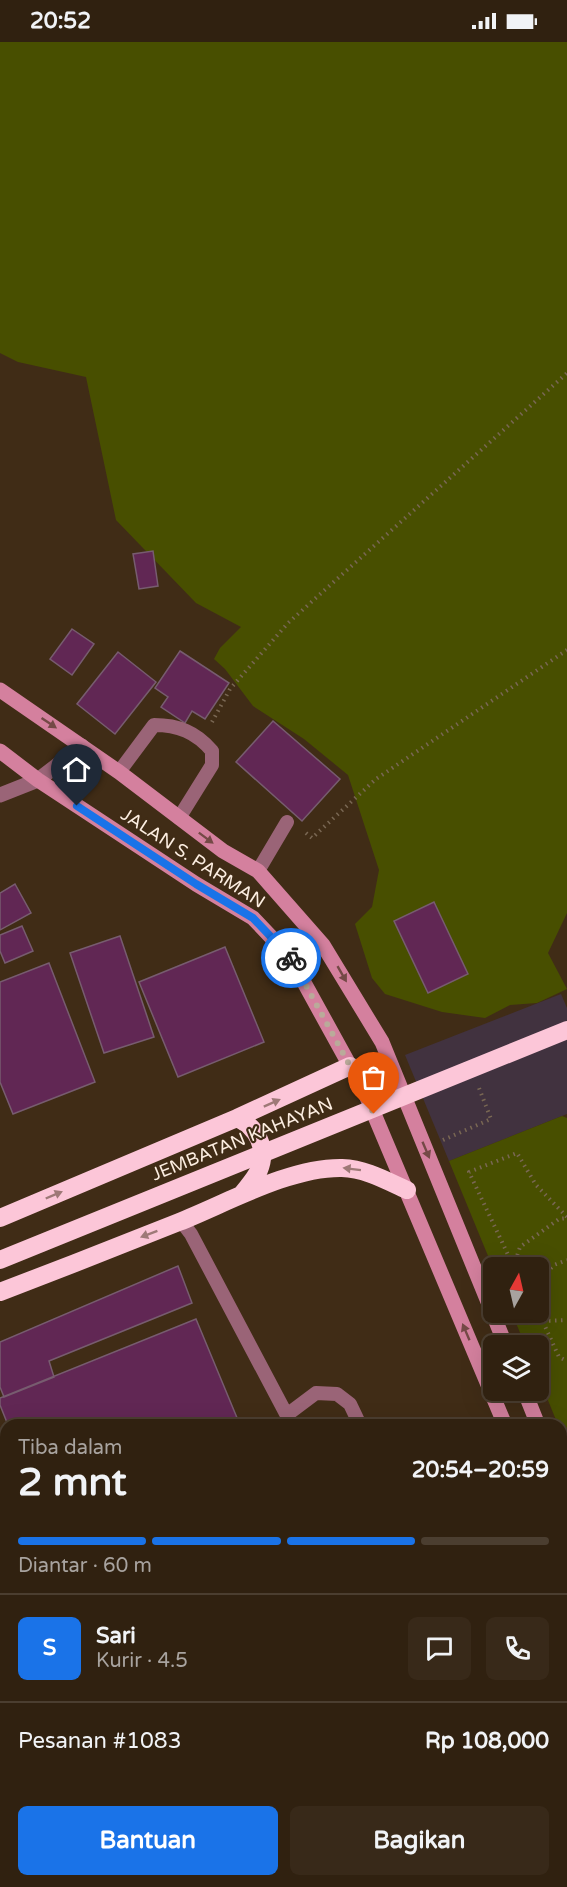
<!DOCTYPE html>
<html lang="id">
<meta charset="utf-8">
<style>
body{margin:0;font-family:"Varela Round",sans-serif;background:#382919;color:#f1f3f6;height:100vh;display:flex;flex-direction:column;font-size:22px;white-space:nowrap}
*{box-sizing:border-box;margin:0}
p{font-size:20px;color:#a8a39f}
.icon{flex:none;width:33px;height:33px;fill:none;stroke:currentColor;stroke-width:2;stroke-linecap:round;stroke-linejoin:round}
.map{position:relative;flex:1;overflow:hidden}
.side{position:absolute;left:0px;top:1377px;width:567px;height:468px;display:flex;flex-direction:column;background:#302110;border-radius:18px 18px 0 0;box-shadow:0 6px 24px #0002,0 0 0 2px #4b3e30}
.side>*{flex:none}
.needle{width:39px;rotate:8deg}
.buttons{position:absolute;left:483px;top:1215px;display:grid;gap:12px}
.buttons a{display:grid;place-items:center;width:66px;height:66px;border-radius:9px;background:#302110;box-shadow:0 6px 24px #0002,0 0 0 2px #4b3e30;font-size:30px}
.pin{position:absolute;display:grid;place-items:center;width:51px;height:51px;color:#fff;margin:-62px -26px;border-radius:50% 50% 50% 0;rotate:-45deg;box-shadow:0 0 6px #0007}
.pin .icon{rotate:45deg}
.courier{position:absolute;display:grid;place-items:center;width:60px;height:60px;margin:-30px;border:4px solid #1a73e8;border-radius:50%;background:#fff;color:#222;box-shadow:0 2px 8px #0007}
.head em{font-style:normal;font-weight:800}
.head div{display:flex;flex-direction:column-reverse}
.head{display:flex;align-items:center;justify-content:space-between;height:102px;padding:0 18px}
h1{font-size:39px;font-weight:800;line-height:45px}
.bar{display:grid;grid-template-columns:repeat(4,1fr);gap:9px 6px;align-content:center;height:72px;padding:0 18px}
.bar i{height:8px;border-radius:4px;background:#4b3e30}
.bar .active{background:#1a73e8}
.bar p{grid-column:span 4}
.line{display:flex;align-items:center;gap:15px;padding:0 18px;border-top:2px solid #4b3e30}
.line div{flex:1}
.round{display:grid;place-items:center;flex:none;width:63px;height:63px;border-radius:9px;background:#382919}
.primary-button{display:flex;gap:12px;margin-top:auto;padding:12px 18px}
.primary-button a{flex:1;height:69px;border-radius:9px;background:#1a73e8;color:#fff;font-size:24px;font-weight:800;line-height:69px;text-align:center}
.primary-button a+a{background:#382919;color:#f1f3f6}
.status{display:flex;justify-content:space-between;align-items:center;height:42px;padding:0 30px;background:#302110;direction:ltr}
.status svg{height:16px;fill:currentColor}
.map>svg:first-child{display:block}
</style>
<div class="status"><b>20:52</b><svg viewBox="0 0 49 12"><path d="M0 12V9h3v3zM5 12V6h3v6zM10 12V3h3v9zM15 12V0h3v12zM26 1h20v11H26zM47 4h2v5h-2z"/></svg></div>
<div class="map">
<svg width="567" height="1845" viewBox="0 0 567 1845">
<rect width="100%" height="100%" fill="#402c16"/>
<path fill="#41323f" d="M 561,952 L 567,966 L 567,1072 L 449,1119 L 405,1013 Z"/>
<path fill="#484f00" d="M 0,0 L 567,0 L 567,871 L 548,911 L 567,947 L 537,961 L 510,963 L 485,976 L 442,970 L 385,952 L 372,936 L 355,882 L 372,865 L 379,828 L 348,733 L 304,697 L 253,664 L 225,627 L 214,617 L 220,606 L 241,585 L 196,561 L 116,478 L 86,335 L 18,320 L 0,311 Z
M 562,1074 L 567,1076 L 567,1405 L 561,1391 L 561,1383 L 558,1383 L 539,1336 L 538,1304 L 525,1303 L 512,1271 L 538,1270 L 538,1226 L 493,1226 L 449,1119 Z
M 567,1817 L 567,1845 L 499,1845 L 514,1839 L 561,1839 L 561,1820 Z
M 364,1839 L 451,1839 L 438,1845 L 366,1845 Z"/>
<path fill="#612754" stroke="#775c6f" stroke-width="1.5" d="M 153,509 L 158,544 L 139,547 L 133,512 Z
M 72,587 L 94,602 L 72,633 L 50,617 Z
M 180,609 L 229,641 L 205,677 L 192,669 L 185,681 L 161,665 L 168,655 L 155,646 Z
M 118,610 L 156,640 L 115,692 L 77,662 Z
M 273,679 L 340,737 L 302,779 L 236,720 Z
M 15,842 L 31,871 L 0,888 L 0,851 Z
M 434,860 L 468,932 L 428,951 L 394,879 Z
M 22,884 L 33,909 L 5,921 L 0,909 L 0,893 Z
M 120,894 L 154,995 L 104,1011 L 70,911 Z
M 225,905 L 264,1000 L 178,1035 L 139,940 Z
M 49,921 L 95,1040 L 13,1072 L 0,1040 L 0,940 Z
M 178,1224 L 192,1261 L 49,1319 L 54,1335 L 4,1355 L 0,1345 L 0,1300 Z
M 196,1277 L 240,1383 L 8,1383 L 0,1363 L 0,1356 Z
M 0,1437 L 6,1452 L 6,1593 L 4,1594 L 6,1599 L 6,1620 L 0,1622 Z
M 6,1815 L 6,1839 L 11,1839 L 8,1840 L 10,1845 L 0,1845 L 0,1818 Z
M 95,1839 L 108,1839 L 111,1845 L 80,1845 Z
M 145,1839 L 173,1839 L 157,1845 L 147,1845 Z
M 226,1839 L 267,1839 L 270,1845 L 210,1845 Z
M 311,1839 L 364,1839 L 366,1845 L 314,1845 Z"/>
<g fill="none" stroke-linecap="round" stroke-linejoin="round">
<path stroke="#796753" stroke-width="4" stroke-dasharray="1.5 4.5" stroke-linecap="butt" d="M 212,680 L 230,647 L 288,581 L 567,331
M 306,791 L 312,796 L 376,737 L 567,608
M 443,1098 L 491,1077 L 479,1046
M 519,1225 L 517,1214 L 520,1205 L 559,1177 L 567,1176
M 518,1226 L 510,1217 L 469,1130 L 517,1111 L 536,1143 L 567,1175
M 538,1239 L 554,1223 L 567,1218
M 538,1264 L 546,1261
M 538,1269 L 559,1315 L 567,1319
M 543,1279 L 567,1278"/>
<path stroke="#9a6477" stroke-width="14" d="M 119,730 L 154,683 C 178,683 196,690 212,709 L 212,723 L 179,776
M 258,829 L 287,780
M 181,1179 L 191,1192 L 292,1383
M 288,1372 L 316,1351 L 337,1352 L 350,1362 L 360,1383
M 561,1800 L 567,1798
M 170,1845 L 185,1839
M 452,1845 L 465,1839"/>
<path stroke="#9a6477" stroke-width="15" d="M 0,753 L 38,738 L 82,704"/>
<path stroke="#d4809e" stroke-width="15" d="M 0,648 L 119,730 L 223,809 L 258,829 L 323,903 L 382,1000 L 506,1304
M 0,709 L 38,738 L 196,842 L 253,876 L 290,915 L 366,1053 L 505,1383
M 524,1348 L 538,1383
M 561,1440 L 567,1455
M 561,1493 L 567,1490
M 561,1533 L 567,1547
M 0,1725 L 6,1722
M 0,1779 L 6,1776"/>
<path stroke="#fcc6d8" stroke-width="18" d="M 237,1076 C 257,1085 268,1106 259,1128 C 255,1137 248,1144 242,1152
M 0,1176 L 237,1076 L 350,1024
M 0,1250 C 60,1227 119,1204 179,1180 C 227,1161 290,1125 342,1126 C 366,1127 385,1138 407,1148"/>
<path stroke="#fcc6d8" stroke-width="18" d="M 0,1218 L 567,988"/>
</g>
<defs><path id="oneway-solid" d="M-6-.8H1V-3.2L6.5 0L1 3.2V.8H-6Z" transform="scale(1.5)"/></defs>
<g fill="#744946">
<use href="#oneway-solid" transform="translate(49 681) rotate(34)"/>
<use href="#oneway-solid" transform="translate(206 796) rotate(37)"/>
<use href="#oneway-solid" transform="translate(342 932) rotate(60)"/>
<use href="#oneway-solid" transform="translate(426 1108) rotate(67)"/>
<use href="#oneway-solid" transform="translate(466 1290) rotate(-113)"/>
</g>
<g fill="#9e7977">
<use href="#oneway-solid" transform="translate(272 1061) rotate(-24)"/>
<use href="#oneway-solid" transform="translate(352 1127) rotate(-173)"/>
<use href="#oneway-solid" transform="translate(54 1153) rotate(-23)"/>
<use href="#oneway-solid" transform="translate(149 1192) rotate(159)"/>
</g>
<g fill="none" stroke-linecap="round" stroke-linejoin="round">
<path stroke="#baaa9a" stroke-width="6" stroke-dasharray="0 10.8" d="M 291,916 L 350,1024 L 374,1072"/>
<path stroke="#1a73e8" stroke-width="8" d="M 77,764 L 196,842 L 253,876 L 291,916"/>
</g>
<g text-anchor="middle" stroke-width="4.5" stroke-linejoin="round" paint-order="stroke">
<g font-size="18" fill="#fceee1" stroke="#402c16">
<text transform="translate(193 816) rotate(33)" y="6">JALAN S. PARMAN</text>
<text transform="translate(242 1097) rotate(-22)" y="6">JEMBATAN KAHAYAN</text>
</g>
</g>
</svg>
<div class="buttons">
<a><svg class="needle" viewBox="-14 -14 28 28"><path d="M0-13l5 13h-10z" fill="#e53935"/><path d="M0 13l5-13h-10z" fill="#a8a39f"/></svg></a>
<a><svg class="icon" aria-label="layers" viewBox="0 0 24 24"><path d="M12 4l9 5-9 5-9-5zM3 14l9 5 9-5"/></svg></a>
</div>
<div class="pin" style="left:374px;top:1072px;background:#ea580c"><svg class="icon" aria-label="bag" viewBox="0 0 24 24"><path d="M5 8h14l-1 12H6zM9 8a3 3 0 0 1 6 0"/></svg></div>
<div class="pin" style="left:77px;top:764px;background:#1f2937"><svg class="icon" aria-label="home" viewBox="0 0 24 24"><path d="M3 11l9-7 9 7M6 9v11h12V9"/></svg></div>
<div class="courier" style="left:291px;top:916px"><svg class="icon" aria-label="bike" viewBox="0 0 24 24"><circle cx="6" cy="16" r="4"/><circle cx="18" cy="16" r="4"/><path d="M6 16l4-8h5l3 8M10 8l3 8H6M13 5h3"/></svg></div>
<section class="side">
<div class="head"><div><h1>2 mnt</h1><p>Tiba dalam</p></div><em>20:54–20:59</em></div>
<div class="bar"><i class="active"></i><i class="active"></i><i class="active"></i><i></i><p>Diantar · 60 m</p></div>
<div class="line" style="height:108px"><b class="round" style="background:#1a73e8;color:#fff">S</b><div><b>Sari</b><p>Kurir · 4.5</p></div><a class="round"><svg class="icon" aria-label="chat" viewBox="0 0 24 24"><path d="M4 5h16v11H9l-5 4z"/></svg></a><a class="round"><svg class="icon" aria-label="phone" viewBox="0 0 24 24"><path d="M5 4h4l2 5-3 2q2 4 5 5l2-3 5 2v4C11 20 4 13 5 4z"/></svg></a></div>
<div class="line" style="height:78px"><div>Pesanan #1083</div><b>Rp 108,000</b></div>
<div class="primary-button"><a>Bantuan</a><a>Bagikan</a></div>
</section>
</div>
